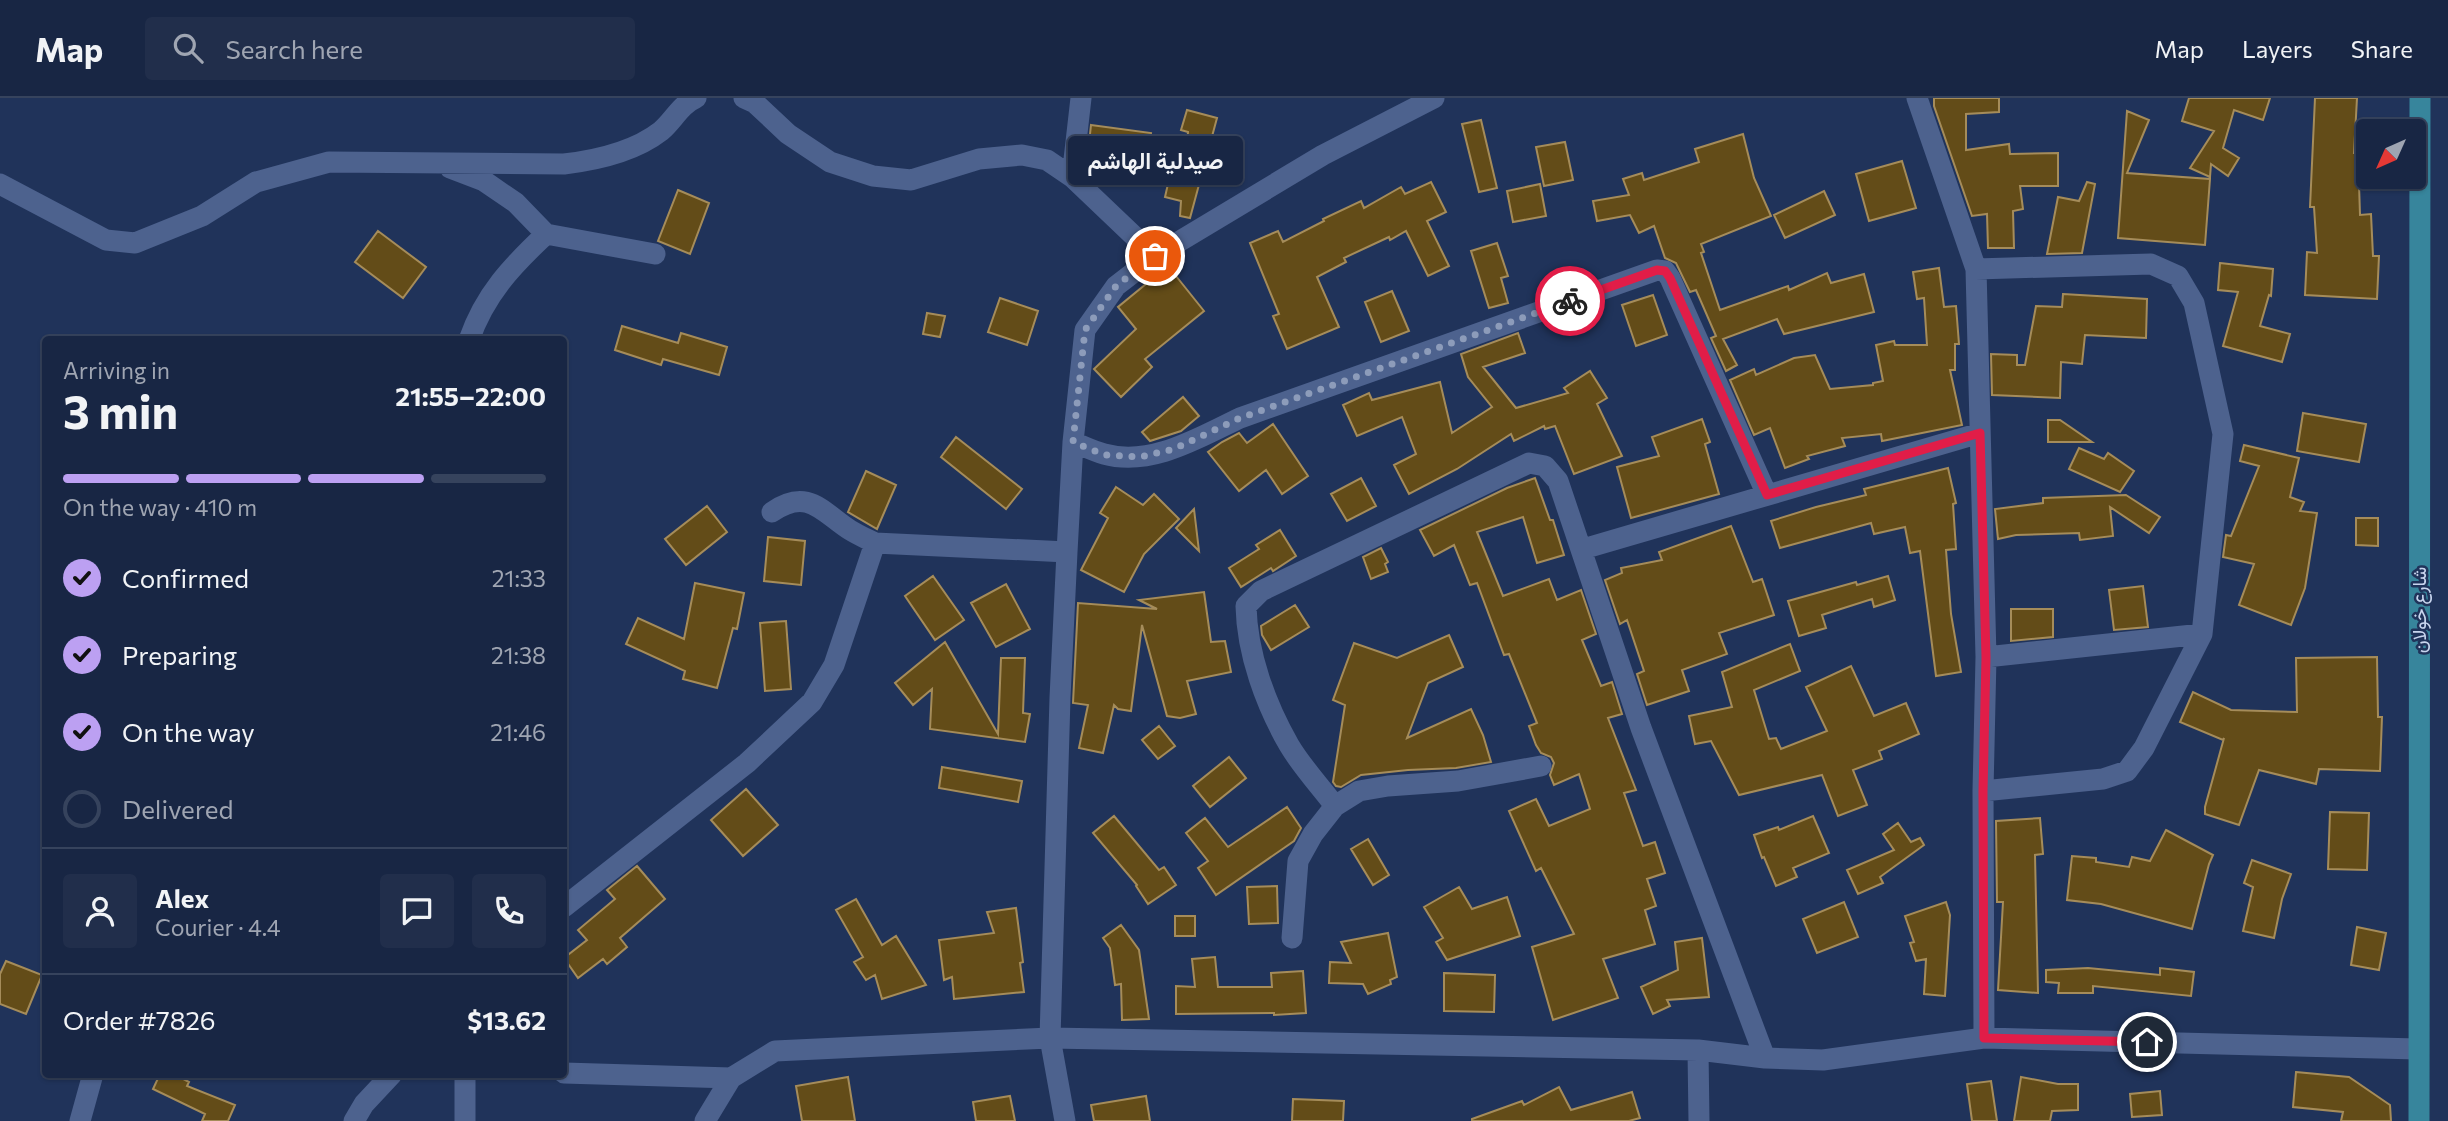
<!DOCTYPE html>
<meta charset="utf-8">
<style>
body{margin:0;font-family:Commissioner,Vazirmatn,sans-serif;background:#212e4b;color:#f1f3f6;height:100vh;display:flex;flex-direction:column;font-size:26px;white-space:nowrap}
*{box-sizing:border-box;margin:0}
p{font-size:23px;color:#9fa5b2}
.icon{flex:none;width:38px;height:38px;fill:none;stroke:currentColor;stroke-width:2;stroke-linecap:round;stroke-linejoin:round}
.map{position:relative;flex:1;overflow:hidden}
.details{position:absolute;left:42px;top:238px;width:525px;height:742px;display:flex;flex-direction:column;background:#182644;border-radius:7px;box-shadow:0 2px 5px #0004,0 0 0 2px #36435d}
.details>*{flex:none}
.needle{width:46px;rotate:225deg}
.tools{position:absolute;left:2356px;top:21px;display:grid;gap:14px}
.tools a{display:grid;place-items:center;width:70px;height:70px;border-radius:7px;background:#182644;box-shadow:0 2px 5px #0004,0 0 0 2px #36435d;font-size:35px}
.pin{position:absolute;display:grid;place-items:center;width:60px;height:60px;color:#fff;margin:-30px;border:4px solid #fff;border-radius:50%;box-shadow:0 2px 7px #0007}
.courier{position:absolute;display:grid;place-items:center;width:70px;height:70px;margin:-35px;border:5px solid #e11d48;border-radius:50%;background:#fff;color:#222;box-shadow:0 2px 9px #0007}
.bubble{position:absolute;height:49px;border-radius:7px;background:#182644;box-shadow:0 2px 5px #0004,0 0 0 2px #36435d;font-size:23px;font-weight:700;line-height:49px;text-align:center}
.head em{font-style:normal;font-weight:700}
.head div{display:flex;flex-direction:column-reverse}
.head{display:flex;align-items:center;justify-content:space-between;height:119px;padding:0 21px}
h1{font-size:46px;font-weight:700;line-height:52px}
.bar{display:grid;grid-template-columns:repeat(4,1fr);gap:10px 7px;align-content:center;height:84px;padding:0 21px}
.bar i{height:9px;border-radius:5px;background:#36435d}
.bar .active{background:#bca0f2}
.bar p{grid-column:span 4}
.line{display:flex;align-items:center;gap:18px;padding:0 21px;border-top:2px solid #36435d}
.line div{flex:1}
.round{display:grid;place-items:center;flex:none;width:74px;height:74px;border-radius:7px;background:#212e4b}
ol{padding:0 21px;list-style:none}
li{display:flex;align-items:center;gap:21px;height:77px}
li p{margin-inline-start:auto}
li .icon{padding:7px;border-radius:50%;background:#bca0f2;color:#111;stroke-width:4}
li:last-child{color:#9fa5b2}
li i{width:38px;height:38px;border:4px solid #36435d;border-radius:50%}
header{display:flex;align-items:center;gap:42px;box-sizing:border-box;height:98px;padding:0 35px;background:#182644;border-bottom:2px solid #36435d}
header strong{font-size:33px}
nav{display:flex;gap:38px;margin-inline-start:auto;font-size:24px}
.search{width:490px;height:63px;background:#212e4b;display:flex;align-items:center;gap:18px;box-sizing:border-box;padding:0 24px;border-radius:7px;color:#9fa5b2;font-size:26px}
.map>svg:first-child{display:block}
</style>
<header>
<strong>Map</strong>
<div class="search"><svg class="icon" aria-label="search" viewBox="0 0 24 24"><circle cx="10" cy="10" r="6"/><path d="M15 15l6 6"/></svg>Search here</div>
<nav><a>Map</a><a>Layers</a><a>Share</a></nav>
</header>
<div class="map">
<svg width="2448" height="1023" viewBox="0 0 2448 1023">
<rect width="100%" height="100%" fill="#20335a"/>
<path fill="#634c18" stroke="#a58c5a" stroke-width="2" d="M 1934,0 L 1999,0 L 1999,14 L 1966,16 L 1966,52 L 2009,46 L 2010,56 L 2058,55 L 2058,88 L 2020,88 L 2023,111 L 2013,113 L 2014,150 L 1988,150 L 1987,116 L 1972,118 L 1934,8 Z
M 2189,0 L 2270,0 L 2263,22 L 2234,12 L 2223,50 L 2239,60 L 2228,78 L 2211,66 L 2210,79 L 2190,70 L 2214,33 L 2182,23 Z
M 2315,0 L 2357,0 L 2354,55 L 2358,55 L 2360,117 L 2371,116 L 2373,158 L 2379,158 L 2377,201 L 2305,197 L 2307,154 L 2317,155 L 2314,109 L 2310,109 Z
M 1187,12 L 1217,20 L 1190,120 L 1180,118 L 1181,103 L 1165,99 L 1170,77 L 1184,80 L 1188,34 L 1181,32 Z
M 2127,13 L 2149,22 L 2127,75 L 2210,81 L 2205,147 L 2118,140 Z
M 1481,22 L 1497,90 L 1479,94 L 1462,26 Z
M 1091,27 L 1151,35 L 1146,71 L 1087,64 Z
M 1743,36 L 1754,80 L 1771,118 L 1701,146 L 1704,154 L 1701,155 L 1720,212 L 1788,188 L 1789,192 L 1827,175 L 1831,185 L 1864,176 L 1874,214 L 1784,236 L 1777,221 L 1723,241 L 1737,267 L 1726,273 L 1711,240 L 1716,238 L 1696,192 L 1690,194 L 1676,165 L 1665,160 L 1654,128 L 1639,135 L 1630,117 L 1597,123 L 1593,103 L 1629,97 L 1623,81 L 1642,75 L 1644,82 L 1699,64 L 1695,51 Z
M 1565,44 L 1573,82 L 1544,88 L 1536,49 Z
M 1902,63 L 1916,110 L 1869,123 L 1856,76 Z
M 1431,84 L 1446,114 L 1427,123 L 1449,168 L 1428,178 L 1406,133 L 1390,142 L 1389,139 L 1344,160 L 1346,164 L 1317,179 L 1339,229 L 1287,251 L 1273,218 L 1279,216 L 1250,145 L 1278,133 L 1283,144 L 1324,123 L 1323,121 L 1361,103 L 1364,110 L 1401,89 L 1405,96 Z
M 2087,84 L 2095,86 L 2082,155 L 2047,156 L 2058,99 L 2079,103 Z
M 1540,86 L 1546,118 L 1513,124 L 1507,93 Z
M 678,92 L 709,105 L 690,156 L 658,143 Z
M 1824,93 L 1835,117 L 1785,140 L 1774,117 Z
M 378,133 L 426,169 L 403,200 L 355,164 Z
M 1497,145 L 1508,178 L 1501,180 L 1508,205 L 1489,210 L 1471,153 Z
M 2220,165 L 2273,171 L 2271,198 L 2269,197 L 2260,228 L 2290,236 L 2282,264 L 2223,248 L 2238,194 L 2218,192 Z
M 1168,168 L 1204,213 L 1145,261 L 1152,269 L 1121,299 L 1094,271 L 1136,231 L 1118,209 Z
M 1939,170 L 1944,209 L 1956,208 L 1959,246 L 1955,246 L 1955,272 L 1950,272 L 1962,327 L 1882,343 L 1881,336 L 1842,340 L 1845,348 L 1807,358 L 1809,361 L 1785,370 L 1770,330 L 1754,337 L 1730,282 L 1754,271 L 1756,277 L 1794,260 L 1815,257 L 1830,291 L 1873,287 L 1873,285 L 1883,283 L 1876,247 L 1894,243 L 1895,247 L 1927,247 L 1924,200 L 1917,201 L 1913,174 Z
M 1392,193 L 1409,233 L 1381,244 L 1365,204 Z
M 2063,196 L 2147,201 L 2146,240 L 2085,237 L 2082,266 L 2061,264 L 2060,300 L 1992,297 L 1991,256 L 2017,257 L 2017,267 L 2025,267 L 2036,208 L 2062,209 Z
M 1653,197 L 1667,237 L 1636,248 L 1622,207 Z
M 1000,200 L 1038,213 L 1027,247 L 988,234 Z
M 927,215 L 945,218 L 940,239 L 923,236 Z
M 622,228 L 678,245 L 681,235 L 727,249 L 719,277 L 663,261 L 661,267 L 615,252 Z
M 1518,235 L 1525,255 L 1483,269 L 1516,310 L 1568,295 L 1564,290 L 1590,273 L 1607,300 L 1597,306 L 1622,358 L 1574,376 L 1555,328 L 1545,331 L 1544,328 L 1514,343 L 1511,336 L 1457,371 L 1409,396 L 1394,367 L 1416,356 L 1402,319 L 1357,338 L 1343,307 L 1369,295 L 1372,302 L 1440,284 L 1452,335 L 1492,309 L 1468,279 L 1461,256 Z
M 1183,299 L 1199,318 L 1181,333 L 1150,343 L 1142,334 Z
M 2303,315 L 2366,326 L 2359,364 L 2297,353 Z
M 1702,321 L 1710,344 L 1705,346 L 1719,396 L 1631,420 L 1617,369 L 1659,358 L 1652,339 Z
M 2048,322 L 2060,322 L 2092,344 L 2048,344 Z
M 1273,326 L 1308,378 L 1282,396 L 1266,372 L 1239,393 L 1208,354 L 1222,344 L 1239,335 L 1247,345 Z
M 956,339 L 1022,391 L 1006,411 L 941,359 Z
M 2244,347 L 2299,360 L 2290,399 L 2304,404 L 2300,413 L 2317,415 L 2305,490 L 2291,527 L 2239,507 L 2254,466 L 2223,459 L 2226,437 L 2231,438 L 2259,368 L 2240,363 Z
M 2079,350 L 2104,361 L 2108,355 L 2134,373 L 2120,394 L 2069,371 Z
M 1948,370 L 1956,405 L 1953,406 L 1956,451 L 1946,452 L 1951,516 L 1961,574 L 1936,578 L 1920,453 L 1910,455 L 1905,429 L 1874,436 L 1871,425 L 1780,450 L 1771,423 L 1816,409 L 1866,397 L 1864,391 Z
M 866,373 L 896,387 L 877,431 L 848,414 Z
M 1361,380 L 1376,408 L 1347,423 L 1331,396 Z
M 1535,380 L 1550,422 L 1553,422 L 1564,457 L 1537,465 L 1523,419 L 1477,434 L 1503,498 L 1549,481 L 1557,502 L 1581,492 L 1596,536 L 1582,542 L 1601,588 L 1612,584 L 1622,616 L 1608,620 L 1636,692 L 1624,695 L 1643,748 L 1655,744 L 1665,775 L 1647,781 L 1656,808 L 1645,812 L 1655,846 L 1603,861 L 1618,900 L 1553,922 L 1532,849 L 1574,836 L 1541,770 L 1536,773 L 1509,713 L 1536,701 L 1549,728 L 1590,711 L 1579,676 L 1554,687 L 1550,677 L 1554,665 L 1551,659 L 1541,655 L 1536,647 L 1529,628 L 1537,625 L 1509,556 L 1504,557 L 1477,485 L 1470,487 L 1454,447 L 1434,458 L 1420,432 L 1507,390 Z
M 1116,389 L 1143,407 L 1154,396 L 1179,421 L 1144,456 L 1124,494 L 1081,472 L 1108,420 L 1100,415 Z
M 2126,397 L 2160,419 L 2149,435 L 2110,409 L 2113,438 L 2080,442 L 2079,435 L 2016,437 L 1998,441 L 1995,411 L 2043,405 L 2043,400 Z
M 707,408 L 727,434 L 686,467 L 665,441 Z
M 1194,411 L 1199,453 L 1176,430 Z
M 2356,420 L 2378,420 L 2378,448 L 2356,447 Z
M 1731,428 L 1753,484 L 1762,481 L 1774,517 L 1719,535 L 1727,556 L 1682,572 L 1689,593 L 1647,607 L 1637,576 L 1644,573 L 1627,522 L 1620,526 L 1605,482 L 1622,475 L 1621,470 L 1662,462 L 1659,454 Z
M 1280,432 L 1296,458 L 1273,473 L 1271,470 L 1241,489 L 1229,470 L 1259,451 L 1256,447 Z
M 768,439 L 805,443 L 801,487 L 764,483 Z
M 1381,450 L 1388,464 L 1385,466 L 1388,474 L 1371,481 L 1363,459 Z
M 933,478 L 964,522 L 935,542 L 905,498 Z
M 1888,478 L 1895,502 L 1874,509 L 1872,501 L 1822,517 L 1826,530 L 1799,538 L 1788,503 L 1856,484 L 1857,487 Z
M 695,485 L 744,495 L 737,531 L 733,530 L 717,590 L 683,581 L 685,573 L 626,546 L 638,520 L 684,541 Z
M 1006,486 L 1030,531 L 996,549 L 971,505 Z
M 2143,488 L 2148,529 L 2114,532 L 2109,492 Z
M 1204,494 L 1211,544 L 1225,543 L 1231,574 L 1187,583 L 1196,616 L 1180,620 L 1167,618 L 1142,527 L 1131,613 L 1118,611 L 1114,607 L 1103,655 L 1079,650 L 1088,607 L 1073,605 L 1078,505 L 1157,511 L 1139,502 Z
M 1295,507 L 1309,529 L 1271,552 L 1262,537 L 1261,528 Z
M 2011,511 L 2053,511 L 2053,539 L 2011,543 Z
M 786,523 L 791,591 L 765,593 L 760,525 Z
M 1449,537 L 1463,569 L 1428,585 L 1407,640 L 1471,611 L 1483,637 L 1491,664 L 1456,670 L 1408,672 L 1361,677 L 1341,689 L 1336,688 L 1333,684 L 1345,607 L 1333,602 L 1354,545 L 1397,560 Z
M 945,544 L 998,636 L 1001,560 L 1025,560 L 1023,615 L 1030,616 L 1025,644 L 930,631 L 932,591 L 913,607 L 895,585 Z
M 1790,546 L 1800,573 L 1754,592 L 1769,641 L 1776,640 L 1781,651 L 1827,633 L 1806,589 L 1851,568 L 1874,618 L 1906,605 L 1919,636 L 1879,653 L 1882,661 L 1853,672 L 1867,707 L 1838,718 L 1822,677 L 1739,697 L 1711,643 L 1695,646 L 1689,618 L 1732,609 L 1722,574 Z
M 2377,559 L 2378,619 L 2382,619 L 2380,673 L 2319,671 L 2316,686 L 2259,672 L 2239,727 L 2205,716 L 2205,709 L 2224,640 L 2223,642 L 2180,624 L 2193,594 L 2231,612 L 2297,614 L 2296,560 Z
M 1159,628 L 1175,648 L 1158,661 L 1142,642 Z
M 1229,659 L 1246,680 L 1210,709 L 1193,688 Z
M 942,669 L 1022,683 L 1018,704 L 939,690 Z
M 746,691 L 778,727 L 743,758 L 711,722 Z
M 1287,709 L 1301,730 L 1294,743 L 1216,797 L 1198,770 L 1208,763 L 1186,735 L 1205,720 L 1228,749 Z
M 2330,714 L 2369,715 L 2367,772 L 2328,771 Z
M 1114,718 L 1159,772 L 1164,769 L 1176,787 L 1148,806 L 1136,788 L 1137,787 L 1093,735 Z
M 1813,718 L 1829,755 L 1793,770 L 1797,779 L 1776,788 L 1764,759 L 1762,760 L 1754,737 L 1778,729 L 1779,732 Z
M 2040,720 L 2043,756 L 2035,757 L 2038,895 L 1998,892 L 2003,804 L 1997,804 L 1996,723 Z
M 1898,725 L 1911,744 L 1920,740 L 1924,747 L 1880,779 L 1883,785 L 1858,796 L 1847,772 L 1894,752 L 1883,736 Z
M 2166,732 L 2213,757 L 2209,766 L 2192,831 L 2101,806 L 2067,802 L 2072,758 L 2096,760 L 2096,764 L 2129,769 L 2132,759 L 2150,763 Z
M 1368,741 L 1389,777 L 1373,787 L 1351,751 Z
M 2252,762 L 2291,776 L 2282,801 L 2274,840 L 2243,833 L 2253,789 L 2244,785 Z
M 637,768 L 665,801 L 620,840 L 627,849 L 607,866 L 603,861 L 578,880 L 564,860 L 587,842 L 578,832 L 615,801 L 607,792 Z
M 1277,788 L 1278,825 L 1249,826 L 1247,789 Z
M 1459,789 L 1472,811 L 1507,799 L 1520,838 L 1447,862 L 1436,844 L 1443,840 L 1424,809 Z
M 856,801 L 882,847 L 896,838 L 926,887 L 882,901 L 875,877 L 866,882 L 854,864 L 863,859 L 836,812 Z
M 1844,804 L 1858,839 L 1817,855 L 1803,821 Z
M 1946,804 L 1950,817 L 1945,898 L 1924,896 L 1926,861 L 1916,863 L 1910,845 L 1914,844 L 1905,818 Z
M 1016,810 L 1023,864 L 1020,865 L 1024,894 L 954,901 L 952,879 L 944,882 L 939,842 L 994,835 L 987,814 Z
M 1175,818 L 1195,818 L 1195,838 L 1175,838 Z
M 1121,827 L 1139,852 L 1149,921 L 1122,922 L 1121,886 L 1115,887 L 1110,850 L 1103,840 Z
M 2357,829 L 2386,835 L 2379,872 L 2351,867 Z
M 1388,835 L 1397,879 L 1390,882 L 1391,886 L 1368,896 L 1363,886 L 1329,885 L 1330,864 L 1351,865 L 1341,844 Z
M 1702,840 L 1709,899 L 1667,902 L 1670,908 L 1653,916 L 1641,889 L 1678,872 L 1675,844 Z
M 1215,859 L 1218,889 L 1272,889 L 1271,875 L 1303,873 L 1306,915 L 1274,917 L 1274,915 L 1176,916 L 1176,888 L 1195,889 L 1192,861 Z
M 6,863 L 42,877 L 26,916 L 0,906 L 0,876 Z
M 2088,870 L 2160,877 L 2160,870 L 2194,874 L 2191,898 L 2093,888 L 2093,895 L 2058,895 L 2059,885 L 2046,884 L 2046,872 Z
M 1444,875 L 1495,877 L 1494,914 L 1444,913 Z
M 2296,974 L 2349,979 L 2390,1007 L 2391,1023 L 2341,1023 L 2343,1014 L 2293,1009 Z
M 160,976 L 174,976 L 189,984 L 187,988 L 235,1007 L 228,1023 L 202,1023 L 205,1016 L 153,991 Z
M 848,979 L 855,1023 L 802,1023 L 796,988 Z
M 2021,979 L 2058,986 L 2078,986 L 2078,1012 L 2052,1013 L 2050,1023 L 2014,1023 Z
M 1991,983 L 1997,1023 L 1972,1023 L 1967,986 Z
M 1559,989 L 1571,1012 L 1632,994 L 1640,1020 L 1629,1023 L 1472,1023 L 1472,1021 L 1522,1003 L 1524,1007 Z
M 2160,993 L 2162,1017 L 2132,1019 L 2130,996 Z
M 1010,998 L 1015,1023 L 976,1023 L 973,1004 Z
M 1146,998 L 1150,1023 L 1094,1023 L 1091,1007 Z
M 1293,1001 L 1344,1003 L 1343,1023 L 1292,1023 Z"/>
<g fill="none" stroke-linecap="round" stroke-linejoin="round">
<path stroke="#4d628e" stroke-width="21" d="M 744,0 L 755,5 L 788,36 L 830,64 L 873,78 L 911,82 L 979,61 L 1022,57 L 1047,62 L 1072,79 L 1155,158
M 1917,0 L 1976,171 L 1986,559 L 1983,693 L 1984,940
M 450,70 L 484,83 L 516,105 L 546,136 L 655,156
M 1072,79 L 1081,0
M 0,86 L 106,142 L 135,145 L 202,118 L 256,84 L 329,64 L 564,66 C 598,62 634,54 661,33 C 674,22 680,7 696,0
M 1976,171 L 2151,166 L 2178,178 L 2194,205 L 2223,336 L 2202,536 L 2144,650 L 2127,673 L 2103,681 L 1983,693
M 469,242 C 485,196 512,168 546,136
M 1073,344 C 1083,348 1093,353 1104,356 C 1151,369 1198,340 1240,320 L 1657,172 L 1665,173 L 1670,180 L 1767,397
M 772,414 C 808,389 822,414 850,432 C 858,437 867,441 875,445 L 1067,454
M 1583,451 L 1980,335
M 1986,559 L 2202,536
M 1335,708 C 1320,688 1302,669 1289,647 C 1266,607 1247,556 1246,508 L 1261,493 L 1529,365 L 1545,368 L 1558,383 L 1641,630 L 1765,960
M 564,809 L 747,665 L 812,604 L 834,567 L 875,445
M 1292,840 L 1298,763 L 1313,736 L 1335,708 L 1359,693 L 1388,688 L 1458,683 L 1541,668
M 1698,952 L 1699,1023
M 564,975 L 731,980
M 80,1023 L 93,976
M 354,1023 L 364,1006 L 392,976
M 465,1023 L 465,976
M 705,1023 L 731,980 L 775,953 L 1050,940 L 1698,952 L 1765,960 L 1823,962 L 1984,940 L 2418,951
M 1065,1023 L 1050,940 L 1060,600 L 1067,454 L 1073,344 L 1085,232 L 1116,188 L 1155,158 L 1323,57 L 1434,0"/>
<path stroke="#37859c" stroke-width="21" d="M 2419,1023 L 2420,0"/>
</g>
<g fill="none" stroke-linecap="round" stroke-linejoin="round">
<path stroke="#8d9cba" stroke-width="7" stroke-dasharray="0 12.6" d="M 1155,158 L 1116,188 L 1085,232 L 1073,344 L 1105,357 L 1140,359 L 1174,351 L 1240,320 L 1570,203"/>
<path stroke="#e11d48" stroke-width="9" d="M 1570,203 L 1657,172 L 1665,173 L 1670,180 L 1767,397 L 1980,335 L 1986,559 L 1983,694 L 1984,940 L 2147,944"/>
</g>
<g text-anchor="middle" stroke-width="5" stroke-linejoin="round" paint-order="stroke">
<g font-size="19" fill="#c8d5ee" stroke="#20335a">
<text transform="translate(2419 512) rotate(-90)" y="7">شارع خولان</text>
</g>
</g>
</svg>
<div class="tools">
<a><svg class="needle" viewBox="-14 -14 28 28"><path d="M0-13l5 13h-10z" fill="#e53935"/><path d="M0 13l5-13h-10z" fill="#9fa5b2"/></svg></a>
</div>
<div class="pin" style="left:1155px;top:158px;background:#ea580c"><svg class="icon" aria-label="bag" viewBox="0 0 24 24"><path d="M5 8h14l-1 12H6zM9 8a3 3 0 0 1 6 0"/></svg></div>
<div class="pin" style="left:2147px;top:944px;background:#1f2937"><svg class="icon" aria-label="home" viewBox="0 0 24 24"><path d="M3 11l9-7 9 7M6 9v11h12V9"/></svg></div>
<div class="courier" style="left:1570px;top:203px"><svg class="icon" aria-label="bike" viewBox="0 0 24 24"><circle cx="6" cy="16" r="4"/><circle cx="18" cy="16" r="4"/><path d="M6 16l4-8h5l3 8M10 8l3 8H6M13 5h3"/></svg></div>
<div class="bubble" style="left:1068px;top:38px;width:175px">صيدلية الهاشم</div>
<section class="details">
<div class="head"><div><h1>3 min</h1><p>Arriving in</p></div><em>21:55–22:00</em></div>
<div class="bar"><i class="active"></i><i class="active"></i><i class="active"></i><i></i><p>On the way · 410 m</p></div>
<ol>
<li><svg class="icon" aria-label="check" viewBox="0 0 24 24"><path d="M5 12l5 5 9-10"/></svg>Confirmed<p>21:33</p></li>
<li><svg class="icon" aria-label="check" viewBox="0 0 24 24"><path d="M5 12l5 5 9-10"/></svg>Preparing<p>21:38</p></li>
<li><svg class="icon" aria-label="check" viewBox="0 0 24 24"><path d="M5 12l5 5 9-10"/></svg>On the way<p>21:46</p></li>
<li><i></i>Delivered</li>
</ol>
<div class="line" style="height:126px"><a class="round"><svg class="icon" aria-label="person" viewBox="0 0 24 24"><circle cx="12" cy="8" r="4"/><path d="M4 21q1-7 8-7t8 7"/></svg></a><div><b>Alex</b><p>Courier · 4.4</p></div><a class="round"><svg class="icon" aria-label="chat" viewBox="0 0 24 24"><path d="M4 5h16v11H9l-5 4z"/></svg></a><a class="round"><svg class="icon" aria-label="phone" viewBox="0 0 24 24"><path d="M5 4h4l2 5-3 2q2 4 5 5l2-3 5 2v4C11 20 4 13 5 4z"/></svg></a></div>
<div class="line" style="height:91px"><div>Order #7826</div><b>$13.62</b></div>
</section>
</div>
